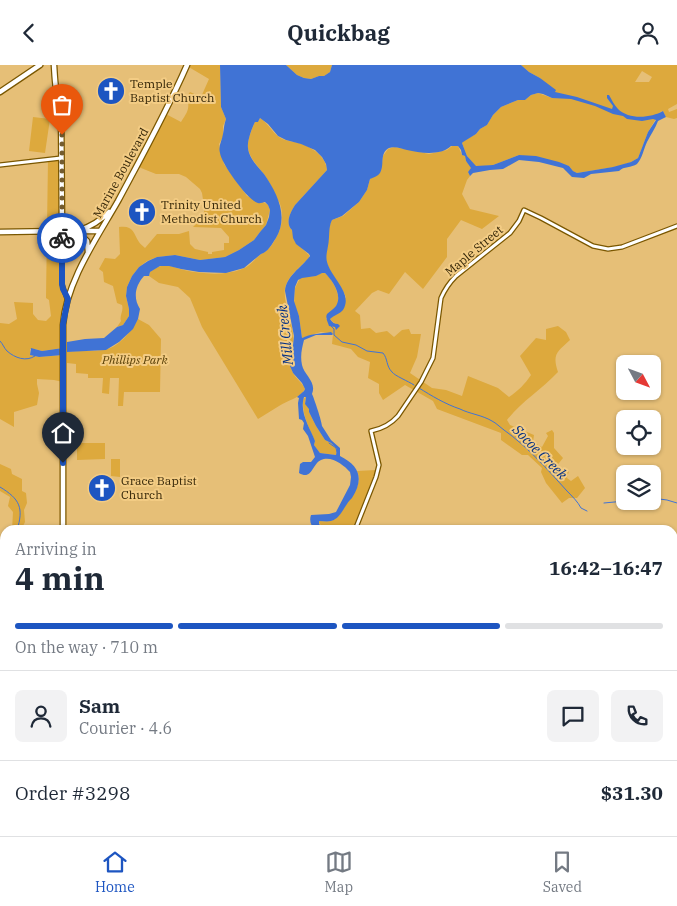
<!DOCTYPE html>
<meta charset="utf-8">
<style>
body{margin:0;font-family:"IBM Plex Serif",serif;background:#f2f2f3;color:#1f2937;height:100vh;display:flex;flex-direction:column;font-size:19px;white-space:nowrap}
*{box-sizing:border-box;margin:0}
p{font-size:16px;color:#747a83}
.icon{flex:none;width:28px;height:28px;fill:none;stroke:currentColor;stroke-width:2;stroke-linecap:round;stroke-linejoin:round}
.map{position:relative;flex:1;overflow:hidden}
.drawer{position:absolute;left:0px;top:460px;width:678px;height:311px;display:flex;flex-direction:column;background:#fff;border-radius:15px 15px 0 0;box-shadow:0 1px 4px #0004}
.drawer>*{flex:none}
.needle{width:32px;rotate:131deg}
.tools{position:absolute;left:616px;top:290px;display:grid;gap:10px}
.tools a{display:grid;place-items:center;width:45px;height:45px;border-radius:8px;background:#fff;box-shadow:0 1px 4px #0004;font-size:25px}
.pin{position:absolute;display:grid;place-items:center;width:42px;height:42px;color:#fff;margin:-51px -21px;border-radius:50% 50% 50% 0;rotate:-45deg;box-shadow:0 0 5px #0007}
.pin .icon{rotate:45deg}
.courier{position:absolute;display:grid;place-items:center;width:50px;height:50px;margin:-25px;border:4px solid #1d55c1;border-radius:50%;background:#fff;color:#222;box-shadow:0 1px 6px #0007}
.headline em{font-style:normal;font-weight:700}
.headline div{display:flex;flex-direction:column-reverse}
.headline{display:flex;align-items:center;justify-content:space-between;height:85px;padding:0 15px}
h1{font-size:32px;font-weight:700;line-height:38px}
.bar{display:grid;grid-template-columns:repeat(4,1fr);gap:8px 5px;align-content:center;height:60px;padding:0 15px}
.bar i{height:6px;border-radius:4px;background:#e0e1e3}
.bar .active{background:#1d55c1}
.bar p{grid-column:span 4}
.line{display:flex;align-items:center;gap:12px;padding:0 15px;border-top:1px solid #e0e1e3}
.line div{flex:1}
.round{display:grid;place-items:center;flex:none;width:52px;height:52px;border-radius:8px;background:#f2f2f3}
header{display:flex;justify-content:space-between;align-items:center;height:65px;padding:0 15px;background:#fff;font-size:22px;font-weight:700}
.tabs{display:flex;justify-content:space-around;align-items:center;height:70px;border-top:1px solid #e0e1e3;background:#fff;font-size:14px;color:#747a83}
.tabs a{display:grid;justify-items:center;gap:2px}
.tabs .active{color:#1d55c1}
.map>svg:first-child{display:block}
</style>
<header><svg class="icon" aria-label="back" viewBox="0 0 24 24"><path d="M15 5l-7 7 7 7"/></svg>Quickbag<svg class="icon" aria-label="person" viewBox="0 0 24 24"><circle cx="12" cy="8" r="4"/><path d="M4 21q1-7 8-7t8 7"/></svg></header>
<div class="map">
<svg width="677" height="771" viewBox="0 0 677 771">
<rect width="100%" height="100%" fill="#e6bf77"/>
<path fill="#dda93d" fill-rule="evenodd" d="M 187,0 L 220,0 L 221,42 L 226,54 L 223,61 L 223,72 L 219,79 L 224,99 L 247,131 L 265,138 L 268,140 L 270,145 L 266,160 L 260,167 L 254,175 L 239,185 L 225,192 L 200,195 L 175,190 L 157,192 L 147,196 L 139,202 L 132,211 L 127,222 L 126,231 L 129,244 L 129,251 L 123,260 L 117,262 L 121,256 C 119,251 124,246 122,240 L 117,238 L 113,221 L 104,217 L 103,207 L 99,204 L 105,193 L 115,194 L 120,189 L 119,162 C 133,160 133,167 139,177 C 140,179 143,181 145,183 L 157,169 L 179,169 L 189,166 L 190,179 L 195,184 L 208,187 L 208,189 L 212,189 L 212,187 L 224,185 L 224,178 L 229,178 L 229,172 L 221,163 L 193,162 L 201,154 L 204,147 L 204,141 L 202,128 L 200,124 L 186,112 L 179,109 L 156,109 L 136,101 L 164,48 L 181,57 C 188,46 190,44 187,31 L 190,27 L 201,32 L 209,14 L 187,1 Z
M 286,0 L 332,0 L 330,7 L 324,11 L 319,11 L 311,14 L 304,13 L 297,10 Z
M 521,0 L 677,0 L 677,39 L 668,44 L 669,47 L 677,44 L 677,53 L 674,54 L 666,52 L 663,46 L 660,47 L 648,67 L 638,93 L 631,97 L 620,101 L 577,108 L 573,106 L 569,101 L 519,90 L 493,100 L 476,102 L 467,91 L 462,78 L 463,76 L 476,69 L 480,64 L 487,60 L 493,50 L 501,42 L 518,35 L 525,35 L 531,30 L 538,28 L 552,33 L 554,29 L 540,13 L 529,7 ZM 642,6 L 652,12 L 649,17 L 635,17 Z
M 33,52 L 50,54 L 45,88 L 29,86 Z
M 260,53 C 268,58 272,67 279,72 C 286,77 294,76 302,79 C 313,83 326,92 327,105 L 295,140 C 290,148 285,158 292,165 L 295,177 L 309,190 L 309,193 C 301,201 290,209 286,220 C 281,232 292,256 293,269 C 295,282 287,296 293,308 C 296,314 302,317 305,324 C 299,334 288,335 279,341 C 272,345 265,350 258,354 L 202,262 L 190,233 L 178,222 L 159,218 L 149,211 L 150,207 C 153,205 157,202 161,201 C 169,199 176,203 184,205 C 202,209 224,211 242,204 C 250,201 255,194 261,189 C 267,187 273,179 276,173 C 282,163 284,150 280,139 C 279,136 276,133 275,129 C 272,122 268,115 264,109 C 258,102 249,92 248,83 C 247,75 252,64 255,57 L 258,57 Z
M 452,81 L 458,81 L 462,90 L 465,91 L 466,96 L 472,103 L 468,107 L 470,111 L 467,115 L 462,129 L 470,144 L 499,151 L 482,164 L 461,155 L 447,174 L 447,192 L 423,224 L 405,207 L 389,229 L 378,225 L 372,228 L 355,246 L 360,250 L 361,264 L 370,263 L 376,268 L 387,266 L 394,272 L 402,265 L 409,264 L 411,269 L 421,269 L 417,292 L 410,308 L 432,323 L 446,325 L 462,331 L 468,311 L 498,323 L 509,332 C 518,326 525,319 531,310 L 520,291 L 536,273 L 546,275 L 546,264 L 558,261 L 566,267 L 570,275 C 557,287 552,289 558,307 C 541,325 522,336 507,355 L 510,360 L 534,370 L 533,377 L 542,382 L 548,371 L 546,368 L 552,365 L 554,368 L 554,383 L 563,393 L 555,403 L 560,408 L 569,406 L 567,413 L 571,416 L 578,411 L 585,423 L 577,433 L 569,433 L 562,438 L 546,418 L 541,407 L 542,403 L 528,390 L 522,390 L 501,375 L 501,368 L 437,344 L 433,336 L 405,320 L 383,335 L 379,328 L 379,319 L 368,313 L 370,297 L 358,292 L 351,284 L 332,279 L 333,269 L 321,267 L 302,273 L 299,251 L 294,239 L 295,223 L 300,213 L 304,212 L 316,211 L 323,207 C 331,211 341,230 338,238 C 335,245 328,247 326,254 L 336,259 L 333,257 L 330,254 L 346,232 C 341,219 328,208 326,194 C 325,188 328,183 328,178 C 329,169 328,162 332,155 L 343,151 L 359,137 L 367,125 L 370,114 L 381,106 L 383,91 L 388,84 L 394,82 L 406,84 L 429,89 L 447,85 Z
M 62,93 L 62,219 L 68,235 L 66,243 L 63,283 L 42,286 L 35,284 L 30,284 L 30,290 L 39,292 L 63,290 L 63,317 L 54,315 L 37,314 L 37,319 L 39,328 L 37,340 L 14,347 L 14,362 L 0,354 L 0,253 L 0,258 L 9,259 L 17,254 L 14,237 L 33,238 L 33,249 L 38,255 L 46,256 L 51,251 L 49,235 L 46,233 L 48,94 Z
M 138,254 L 149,260 L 161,274 L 160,327 L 124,327 L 123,341 L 118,341 L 119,313 L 110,313 L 109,329 L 102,328 L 103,313 L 88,313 L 88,309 L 76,308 L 76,299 L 67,298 L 67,287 C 79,285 91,287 103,285 C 117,284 132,266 138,254 Z
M 306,331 L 305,338 L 310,344 L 309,347 L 316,361 L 325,375 L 331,378 L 337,384 L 336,390 L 320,388 L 314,380 L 315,376 C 309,362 302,350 303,335 Z
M 77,378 L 105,378 L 105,394 L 77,395 Z
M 111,394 L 120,394 L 120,412 L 111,411 Z
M 0,399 L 11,404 L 12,409 L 22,414 L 22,426 L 26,428 L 27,438 L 24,445 L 25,457 L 21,465 L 12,465 L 13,447 L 8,441 L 10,432 L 0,426 Z
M 376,405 L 352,465 L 325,465 L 319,458 L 319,456 C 323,456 327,457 331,456 C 339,453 342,445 347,438 C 353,429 363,418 357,406 Z
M 5,486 L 5,527 L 0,527 L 0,500 L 4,496 Z
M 0,562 L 5,562 L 5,620 L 0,620 Z
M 5,654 L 5,724 L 0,725 L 0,657 Z
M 673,737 L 677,739 L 677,771 L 633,771 L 626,767 L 627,766 L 672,766 Z
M 474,766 L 499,766 L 501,771 L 486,771 Z"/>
<path fill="#4073d5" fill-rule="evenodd" d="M 220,0 L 286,0 L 297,10 L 304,13 L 311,14 L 319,11 L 324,11 L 330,7 L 332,0 L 521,0 L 529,7 L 540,13 L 556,25 L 555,27 L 577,32 L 612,44 L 613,41 L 607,33 L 607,30 L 609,30 C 612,35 614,40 618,44 C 629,55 651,53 663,46 L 666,52 L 658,56 C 655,64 651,69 647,77 C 644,83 642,94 637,99 C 631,103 624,101 619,106 L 591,109 L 584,113 L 572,112 L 563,103 L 539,97 L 519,95 L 503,104 L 490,105 L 473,108 L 470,111 L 468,107 L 471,103 L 466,96 L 465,91 L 462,90 L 461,85 L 458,81 L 451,81 C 441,91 420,88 407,85 C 402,84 395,81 389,83 C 379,88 385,100 380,108 C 378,111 374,112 370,114 L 367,125 L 359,137 L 342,151 L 332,155 C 328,163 330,172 328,181 C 327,188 325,192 328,200 C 333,214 353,229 343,245 C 340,249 334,250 330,254 C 332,257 334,259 338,259 L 340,261 L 336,265 L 335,262 L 329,261 C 328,257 325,253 327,249 C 330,246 334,244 336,241 C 343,230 332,215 325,208 L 322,208 L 316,211 L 302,213 L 298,215 L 295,222 L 294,236 L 299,251 L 302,273 C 312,268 320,269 331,267 L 333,269 L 332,270 L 316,270 L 304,275 C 302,283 300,291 302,300 C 304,310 317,317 312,329 C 314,333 322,357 322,361 L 331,375 L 340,383 L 340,391 C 360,401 364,414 352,433 C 350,435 348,437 347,439 C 342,446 339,454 331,456 C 327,457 323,456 319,456 L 319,459 L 325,465 L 315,465 C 311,461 309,456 311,450 L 329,449 L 336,447 L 350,420 L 351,412 L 350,407 C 344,400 331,390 321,395 C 312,399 312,416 299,408 L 300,399 L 303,397 L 311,397 L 315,392 L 308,371 L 303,364 L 304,358 L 302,355 L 299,354 L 298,338 L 299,333 L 297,332 L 304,326 L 305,324 L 302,318 L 293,308 L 290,301 L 291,299 L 294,271 L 285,226 C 286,211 301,203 310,191 L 309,189 L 296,179 L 293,173 L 292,165 C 285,158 290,148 295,140 L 327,105 L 326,99 L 322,92 L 315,85 L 301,79 L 286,75 L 278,71 L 268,59 L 260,53 L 258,57 L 255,57 C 252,63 247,76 248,83 C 249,93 258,102 264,109 C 277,128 289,151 276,173 C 272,179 268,187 261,189 L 244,203 L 226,208 L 199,207 L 181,204 L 169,201 L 160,201 L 150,207 L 149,211 L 144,211 C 135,221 133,233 140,244 L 138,254 L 133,264 L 119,277 L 106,285 L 67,287 L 67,277 L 85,274 L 104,273 L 117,262 L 123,260 L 129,251 L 129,244 L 126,231 L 127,222 L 132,211 L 139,202 L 148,196 L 157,192 L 175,190 L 200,195 L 225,192 L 239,185 L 254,175 L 260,167 L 266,160 L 269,152 L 270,145 L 268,140 L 265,137 C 263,137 260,139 258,138 C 248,136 221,98 220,88 C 218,81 222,76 223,69 C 224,64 224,59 226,54 L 221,42 ZM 538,28 L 543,29 L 552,33 L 571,34 L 595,41 L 613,49 L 623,51 L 627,54 L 642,56 L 653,54 L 656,55 L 648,67 L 638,93 L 631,97 L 613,102 L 577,108 L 573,106 L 569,101 L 559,97 L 536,91 L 519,90 L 493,100 L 476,101 L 467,91 L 462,78 L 463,77 L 476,69 L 480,64 L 487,60 L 493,50 L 501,42 L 518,35 L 525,35 L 531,30 ZM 304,332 L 306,332 L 305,339 L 309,344 L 309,347 L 316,361 L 325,375 L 331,378 L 337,384 L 336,390 L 320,388 L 314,380 L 315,376 C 310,363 299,347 304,332 Z
M 31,283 L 42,286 L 63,283 L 63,290 L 39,292 L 30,290 Z"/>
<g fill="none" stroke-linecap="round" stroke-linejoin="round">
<path stroke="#4073d5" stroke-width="1" d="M 331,261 L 334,264 L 334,270 L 342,277 L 356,280 L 367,286 L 383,288 C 388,294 386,301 392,307 C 395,311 408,316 414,320
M 0,276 C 3,279 4,283 7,286 C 15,293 26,297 35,291
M 419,323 C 432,331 445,339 460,344 C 470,349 482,350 492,356 C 496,358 500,362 504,365 C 528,382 547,404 567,426 C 572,431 578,437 581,443 L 587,446
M 329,378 L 336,383 L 337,387
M 0,422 C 20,434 24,443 17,465
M 652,433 L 667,435 L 677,438
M 604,438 L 625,436
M 0,525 L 5,524
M 0,572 L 5,580
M 0,663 L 5,661
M 198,766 L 199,771
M 496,766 L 498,771
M 372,771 L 373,766"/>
<defs>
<path id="minor" d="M 0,100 L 61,93
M 62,166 L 62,219 L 67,234
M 355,465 L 376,412 L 379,400 L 371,366 C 381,364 391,359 398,351 L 421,317 L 433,293 L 441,233 C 445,224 449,218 456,211 L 510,168 L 519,156 L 524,145 L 541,153 L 593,181 L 608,184 L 622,182 L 677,161
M 0,531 L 5,531
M 672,692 L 677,688
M 624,771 L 627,766"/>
<path id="major" d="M 54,0 C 55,15 55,27 61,41 L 62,166
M 0,27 L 40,0
M 80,165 C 92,161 101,155 109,147
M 76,166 L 87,176 L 88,187
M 0,167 L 62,166 L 100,166
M 63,465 L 63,260 C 66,217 97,173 118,136 C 142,91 167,46 187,0
M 672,596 L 677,599
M 64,771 L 64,766"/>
</defs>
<use href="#minor" stroke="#7a5700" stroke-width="5.5"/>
<use href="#major" stroke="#7a5700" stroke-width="7"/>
<use href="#minor" stroke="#fff" stroke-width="3"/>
<use href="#major" stroke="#fff" stroke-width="4.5"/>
</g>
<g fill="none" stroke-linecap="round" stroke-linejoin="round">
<path stroke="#745c2f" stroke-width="5" stroke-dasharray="0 9" d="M 62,70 L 62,173"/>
<path stroke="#1d55c1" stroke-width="6" d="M 62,173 L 62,219 L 63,224 L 68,234 L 63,259 L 63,398"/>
</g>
<defs>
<symbol id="church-disc" viewBox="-11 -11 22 22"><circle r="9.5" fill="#1d55c1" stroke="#f3cc84"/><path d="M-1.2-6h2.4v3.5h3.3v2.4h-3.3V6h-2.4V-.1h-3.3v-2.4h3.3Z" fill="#fff"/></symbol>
</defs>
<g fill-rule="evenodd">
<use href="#church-disc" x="95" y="10" width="32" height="32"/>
<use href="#church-disc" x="126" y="131" width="32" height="32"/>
<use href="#church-disc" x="86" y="407" width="32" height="32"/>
</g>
<g text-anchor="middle" stroke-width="4" stroke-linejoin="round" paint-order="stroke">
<g font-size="12" fill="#362708" stroke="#f3cc84" text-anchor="start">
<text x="130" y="23">Temple<tspan x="130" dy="14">Baptist Church</tspan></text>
<text x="161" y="144">Trinity United<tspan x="161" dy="14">Methodist Church</tspan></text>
<text x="121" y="420">Grace Baptist<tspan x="121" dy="14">Church</tspan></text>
</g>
<g font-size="12" fill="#362708" stroke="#f3cc84">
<text transform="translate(121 108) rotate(-61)" y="4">Marine Boulevard</text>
<text transform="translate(474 186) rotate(-40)" y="4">Maple Street</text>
</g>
<g font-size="12" font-style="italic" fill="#5a4109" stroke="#f3cc84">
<text x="135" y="299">Phillips Park</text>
</g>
<g font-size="14" font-style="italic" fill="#022f85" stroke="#f3cc84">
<text transform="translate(285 270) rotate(-96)" y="5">Mill Creek</text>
<text transform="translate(540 387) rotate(45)" y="5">Socoe Creek</text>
</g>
</g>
</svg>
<div class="tools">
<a><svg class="needle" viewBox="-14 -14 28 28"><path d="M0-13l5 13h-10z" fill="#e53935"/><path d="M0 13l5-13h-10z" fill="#747a83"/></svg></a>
<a><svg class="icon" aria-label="locate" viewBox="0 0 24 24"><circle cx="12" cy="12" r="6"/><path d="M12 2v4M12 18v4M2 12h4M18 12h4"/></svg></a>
<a><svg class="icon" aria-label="layers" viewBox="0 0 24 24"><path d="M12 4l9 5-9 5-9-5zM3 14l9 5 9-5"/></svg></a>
</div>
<div class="pin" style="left:62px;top:70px;background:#ea580c"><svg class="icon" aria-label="bag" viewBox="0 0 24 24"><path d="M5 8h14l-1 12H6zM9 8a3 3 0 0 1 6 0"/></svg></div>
<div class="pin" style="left:63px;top:398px;background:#1f2937"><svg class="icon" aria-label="home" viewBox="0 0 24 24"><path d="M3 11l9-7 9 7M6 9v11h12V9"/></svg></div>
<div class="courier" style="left:62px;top:173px"><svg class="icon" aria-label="bike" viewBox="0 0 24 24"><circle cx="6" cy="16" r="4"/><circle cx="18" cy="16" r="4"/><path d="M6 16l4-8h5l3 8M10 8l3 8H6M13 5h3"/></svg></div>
<section class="drawer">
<div class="headline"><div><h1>4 min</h1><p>Arriving in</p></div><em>16:42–16:47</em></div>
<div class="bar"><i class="active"></i><i class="active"></i><i class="active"></i><i></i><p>On the way · 710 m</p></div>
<div class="line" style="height:90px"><a class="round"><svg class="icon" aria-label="person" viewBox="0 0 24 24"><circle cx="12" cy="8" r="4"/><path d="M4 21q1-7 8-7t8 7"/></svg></a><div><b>Sam</b><p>Courier · 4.6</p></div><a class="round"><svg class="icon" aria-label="chat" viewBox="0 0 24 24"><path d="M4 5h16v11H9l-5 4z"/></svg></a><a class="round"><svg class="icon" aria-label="phone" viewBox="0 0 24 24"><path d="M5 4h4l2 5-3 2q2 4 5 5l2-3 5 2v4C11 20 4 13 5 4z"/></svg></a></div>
<div class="line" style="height:65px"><div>Order #3298</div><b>$31.30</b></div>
</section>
</div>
<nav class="tabs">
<a class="active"><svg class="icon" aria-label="home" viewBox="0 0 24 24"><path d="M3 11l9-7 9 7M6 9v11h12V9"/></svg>Home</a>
<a><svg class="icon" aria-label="map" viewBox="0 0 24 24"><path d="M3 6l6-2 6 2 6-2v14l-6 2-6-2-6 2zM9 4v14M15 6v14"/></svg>Map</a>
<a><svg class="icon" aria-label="saved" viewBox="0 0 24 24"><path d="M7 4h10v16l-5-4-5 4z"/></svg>Saved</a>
</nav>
